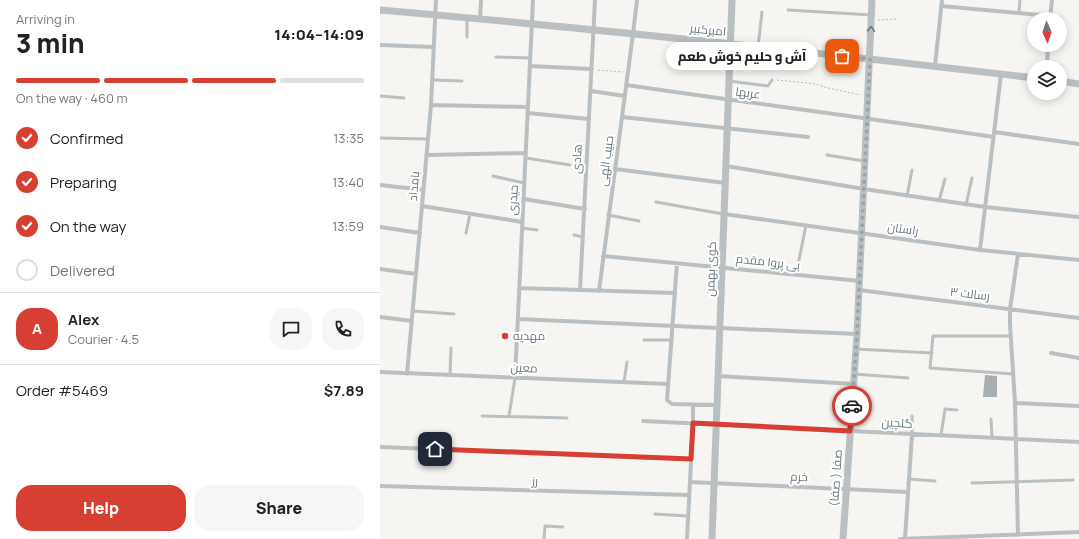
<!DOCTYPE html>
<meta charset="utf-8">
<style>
body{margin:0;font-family:Manrope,Cairo,sans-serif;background:#f6f6f6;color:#222;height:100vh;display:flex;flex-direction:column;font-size:15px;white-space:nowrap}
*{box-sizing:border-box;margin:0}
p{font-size:13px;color:#767676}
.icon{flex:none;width:22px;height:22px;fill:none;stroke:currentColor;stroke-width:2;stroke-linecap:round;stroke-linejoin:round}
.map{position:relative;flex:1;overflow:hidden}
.details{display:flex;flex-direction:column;background:#fff;width:380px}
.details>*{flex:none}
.needle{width:26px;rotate:177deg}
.fabs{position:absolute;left:647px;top:12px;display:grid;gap:8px}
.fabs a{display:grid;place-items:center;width:40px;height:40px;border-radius:50%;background:#fff;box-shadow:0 2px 10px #0003;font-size:20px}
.pin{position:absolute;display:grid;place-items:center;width:34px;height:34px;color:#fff;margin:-17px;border-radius:8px;box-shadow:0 2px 6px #0006}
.courier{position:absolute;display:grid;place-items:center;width:40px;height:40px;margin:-20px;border:3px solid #d63f32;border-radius:50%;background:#fff;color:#222;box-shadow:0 1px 5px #0007}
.bubble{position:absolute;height:28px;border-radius:14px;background:#fff;box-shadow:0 2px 10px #0003;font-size:13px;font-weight:800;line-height:28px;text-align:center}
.overview em{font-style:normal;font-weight:800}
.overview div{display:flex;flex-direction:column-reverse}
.overview{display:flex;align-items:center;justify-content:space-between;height:68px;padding:0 16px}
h1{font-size:26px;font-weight:800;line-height:30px}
.bar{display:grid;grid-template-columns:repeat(4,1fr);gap:6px 4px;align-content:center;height:48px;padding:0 16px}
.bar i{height:5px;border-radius:3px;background:#e0e0e0}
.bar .active{background:#d63f32}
.bar p{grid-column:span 4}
.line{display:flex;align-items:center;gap:10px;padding:0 16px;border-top:1px solid #e0e0e0}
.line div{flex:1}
.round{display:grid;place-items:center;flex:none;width:42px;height:42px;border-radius:16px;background:#f6f6f6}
ol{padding:0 16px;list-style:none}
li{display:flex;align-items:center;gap:12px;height:44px}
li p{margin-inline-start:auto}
li .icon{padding:4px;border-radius:50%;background:#d63f32;color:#fff;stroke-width:4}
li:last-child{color:#767676}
li i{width:22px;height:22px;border:2px solid #e0e0e0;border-radius:50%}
.action{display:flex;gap:8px;margin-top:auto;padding:8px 16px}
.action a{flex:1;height:46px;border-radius:16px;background:#d63f32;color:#fff;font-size:16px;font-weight:800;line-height:46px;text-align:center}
.action a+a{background:#f6f6f6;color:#222}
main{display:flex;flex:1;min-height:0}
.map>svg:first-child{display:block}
</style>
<main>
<section class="details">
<div class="overview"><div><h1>3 min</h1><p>Arriving in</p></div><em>14:04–14:09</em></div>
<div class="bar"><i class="active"></i><i class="active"></i><i class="active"></i><i></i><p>On the way · 460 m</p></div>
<ol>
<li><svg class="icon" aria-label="check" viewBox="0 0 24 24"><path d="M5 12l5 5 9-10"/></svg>Confirmed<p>13:35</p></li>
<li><svg class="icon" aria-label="check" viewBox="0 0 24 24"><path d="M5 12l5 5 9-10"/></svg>Preparing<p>13:40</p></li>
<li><svg class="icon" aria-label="check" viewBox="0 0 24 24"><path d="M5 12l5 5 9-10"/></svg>On the way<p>13:59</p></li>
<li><i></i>Delivered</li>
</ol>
<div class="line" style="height:72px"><b class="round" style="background:#d63f32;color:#fff">A</b><div><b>Alex</b><p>Courier · 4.5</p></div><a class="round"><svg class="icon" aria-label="chat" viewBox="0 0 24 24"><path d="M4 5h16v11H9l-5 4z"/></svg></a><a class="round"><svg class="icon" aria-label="phone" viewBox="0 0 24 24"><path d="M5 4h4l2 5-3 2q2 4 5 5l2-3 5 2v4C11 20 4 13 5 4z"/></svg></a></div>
<div class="line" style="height:52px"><div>Order #5469</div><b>$7.89</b></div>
<div class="action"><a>Help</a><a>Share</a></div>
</section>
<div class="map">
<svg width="699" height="539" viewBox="0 0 699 539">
<rect width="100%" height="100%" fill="#f6f5f2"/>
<path fill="#a5aeb1" d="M 605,375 L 617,376 L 617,397 L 603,397 Z"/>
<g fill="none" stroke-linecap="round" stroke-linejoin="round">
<path stroke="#b5b9bb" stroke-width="1" stroke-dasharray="2 2" stroke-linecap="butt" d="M 498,20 L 517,19
M 218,70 L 243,72
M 397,80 L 436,84 L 444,87 L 480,95"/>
<path stroke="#bac0c2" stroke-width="3" d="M 408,10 L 492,15
M 639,13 L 640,0
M 87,37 L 87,17
M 378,47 L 382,12
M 116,57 L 150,58
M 53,80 L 82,81
M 349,81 L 388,86 L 392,80
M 0,96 L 24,98
M 0,138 L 48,139
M 447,155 L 484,161
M 146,158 L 190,165
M 113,176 L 144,183
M 527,196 L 532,170
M 559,201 L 565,179
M 276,202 L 343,214
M 586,205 L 592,178
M 228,215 L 259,221
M 142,228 L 157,230
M 86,233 L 90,214
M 194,235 L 203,237
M 416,275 L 426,225
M 33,311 L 74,314
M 631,336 L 553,336 L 550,368 L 633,374
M 264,340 L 292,340
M 476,349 L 552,353
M 474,374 L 528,378
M 70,375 L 71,348
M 244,382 L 247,362
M 102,416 L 187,418
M 129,416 L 135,378
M 532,416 L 532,434
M 611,419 L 612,438
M 561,435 L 565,409 L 577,410
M 529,479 L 555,481
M 592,483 L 693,480
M 275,514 L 308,516
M 164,539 L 165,526 L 183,527"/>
<path stroke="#bac0c2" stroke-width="4" d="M 561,6 L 671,16
M 100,18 L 101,0
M 670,19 L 672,0
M 0,45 L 54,47
M 150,66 L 212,69
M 555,66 L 562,0
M 667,67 L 668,45
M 246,85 C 369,103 491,118 613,137
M 211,91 L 245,96
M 51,105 L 148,107
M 148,113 L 209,119
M 242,117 L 428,137
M 614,132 L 699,144
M 47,155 L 146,153
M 346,166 L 484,189 L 605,207 L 699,217
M 235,169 L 345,183
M 0,185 L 44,190
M 144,199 L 205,209
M 42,206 L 142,222
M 344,214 L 600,250 L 699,260
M 0,227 L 40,233
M 600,250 L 621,74
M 223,256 L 480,281
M 297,263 L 287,400 L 292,404 L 337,405
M 0,269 L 36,274
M 139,288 L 295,293
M 200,290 L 215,0
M 479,290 L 699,318
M 219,291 L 253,34 L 257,0
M 0,317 L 32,321
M 138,319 L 477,334
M 671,353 L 699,358
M 0,372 L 287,384
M 27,374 L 51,105 L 56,0
M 338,376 L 474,384
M 135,378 L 153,0
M 635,403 L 699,406
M 263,421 L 699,442
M 0,447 L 311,459
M 310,482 L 528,492
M 0,486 L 309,495
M 638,535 L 635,403 L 630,324 L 630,309 L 638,254
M 307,539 L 313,423 L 313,405
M 520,539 L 699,532
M 525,539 L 532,434"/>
<path stroke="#bac0c2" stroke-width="7" d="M 0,10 C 218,29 436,52 654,78
M 680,81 L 699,84
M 332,539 L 352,0
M 463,539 L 477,334 L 492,0"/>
</g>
<defs><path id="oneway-chevron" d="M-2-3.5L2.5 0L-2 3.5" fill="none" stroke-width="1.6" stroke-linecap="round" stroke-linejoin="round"/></defs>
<use stroke="#677981" href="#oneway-chevron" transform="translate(491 29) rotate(-88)"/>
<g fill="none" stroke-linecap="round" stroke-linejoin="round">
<path stroke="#99a4a9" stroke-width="4" stroke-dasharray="0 7.2" d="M 462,56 L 490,59 L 477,334 L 472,406"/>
<path stroke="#d63f32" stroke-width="5" d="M 55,449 L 311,459 L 313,423 L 470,431 L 472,406"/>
</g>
<circle fill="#d63f32" stroke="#fff" stroke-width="1.5" cx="125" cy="336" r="4"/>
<g text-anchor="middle" stroke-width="4" stroke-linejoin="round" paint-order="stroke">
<g font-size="12" fill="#677981" stroke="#fff">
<text transform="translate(328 30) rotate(6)" y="4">امیرکبیر</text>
<text transform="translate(368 93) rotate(7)" y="4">عربها</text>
<text transform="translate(197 159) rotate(-87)" y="4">هادی</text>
<text transform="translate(226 161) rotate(-82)" y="4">حبیب الهی</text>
<text transform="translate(34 186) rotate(-85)" y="4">بامداد</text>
<text transform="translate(133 200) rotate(-87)" y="4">حیدری</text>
<text transform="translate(523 229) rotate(8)" y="4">راستان</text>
<text transform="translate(388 262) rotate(6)" y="4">بی پروا مقدم</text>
<text transform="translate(331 269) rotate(-88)" y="4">کوی بهمن</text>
<text transform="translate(590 294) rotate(7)" y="4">رسالت ۳</text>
<text transform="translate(144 368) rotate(2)" y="4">معین</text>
<text transform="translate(517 423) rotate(3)" y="4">گلچین</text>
<text transform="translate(419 477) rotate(3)" y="4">خرم</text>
<text transform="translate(456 478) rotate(-86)" y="4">صفا ( صفا)</text>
<text transform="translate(155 481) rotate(2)" y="4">رز</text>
</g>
<g font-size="12" fill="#677981" stroke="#fff" text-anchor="start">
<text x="133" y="340">مهدیه</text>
</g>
</g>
</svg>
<div class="fabs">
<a><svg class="needle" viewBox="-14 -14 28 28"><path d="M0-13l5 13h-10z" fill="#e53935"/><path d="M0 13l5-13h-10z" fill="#767676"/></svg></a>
<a><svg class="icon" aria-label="layers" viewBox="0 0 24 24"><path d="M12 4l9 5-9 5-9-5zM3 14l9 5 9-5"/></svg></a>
</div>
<div class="pin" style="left:462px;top:56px;background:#ea580c"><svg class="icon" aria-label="bag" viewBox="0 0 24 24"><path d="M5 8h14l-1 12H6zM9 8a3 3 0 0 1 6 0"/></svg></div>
<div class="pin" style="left:55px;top:449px;background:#1f2937"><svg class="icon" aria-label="home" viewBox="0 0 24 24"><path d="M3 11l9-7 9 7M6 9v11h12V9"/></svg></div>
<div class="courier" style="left:472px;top:406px"><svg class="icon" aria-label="car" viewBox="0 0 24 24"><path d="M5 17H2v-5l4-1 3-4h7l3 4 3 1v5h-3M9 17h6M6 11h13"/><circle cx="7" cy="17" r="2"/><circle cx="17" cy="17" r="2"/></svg></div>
<div class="bubble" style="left:286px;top:42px;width:152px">آش و حلیم خوش طعم</div>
</div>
</main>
